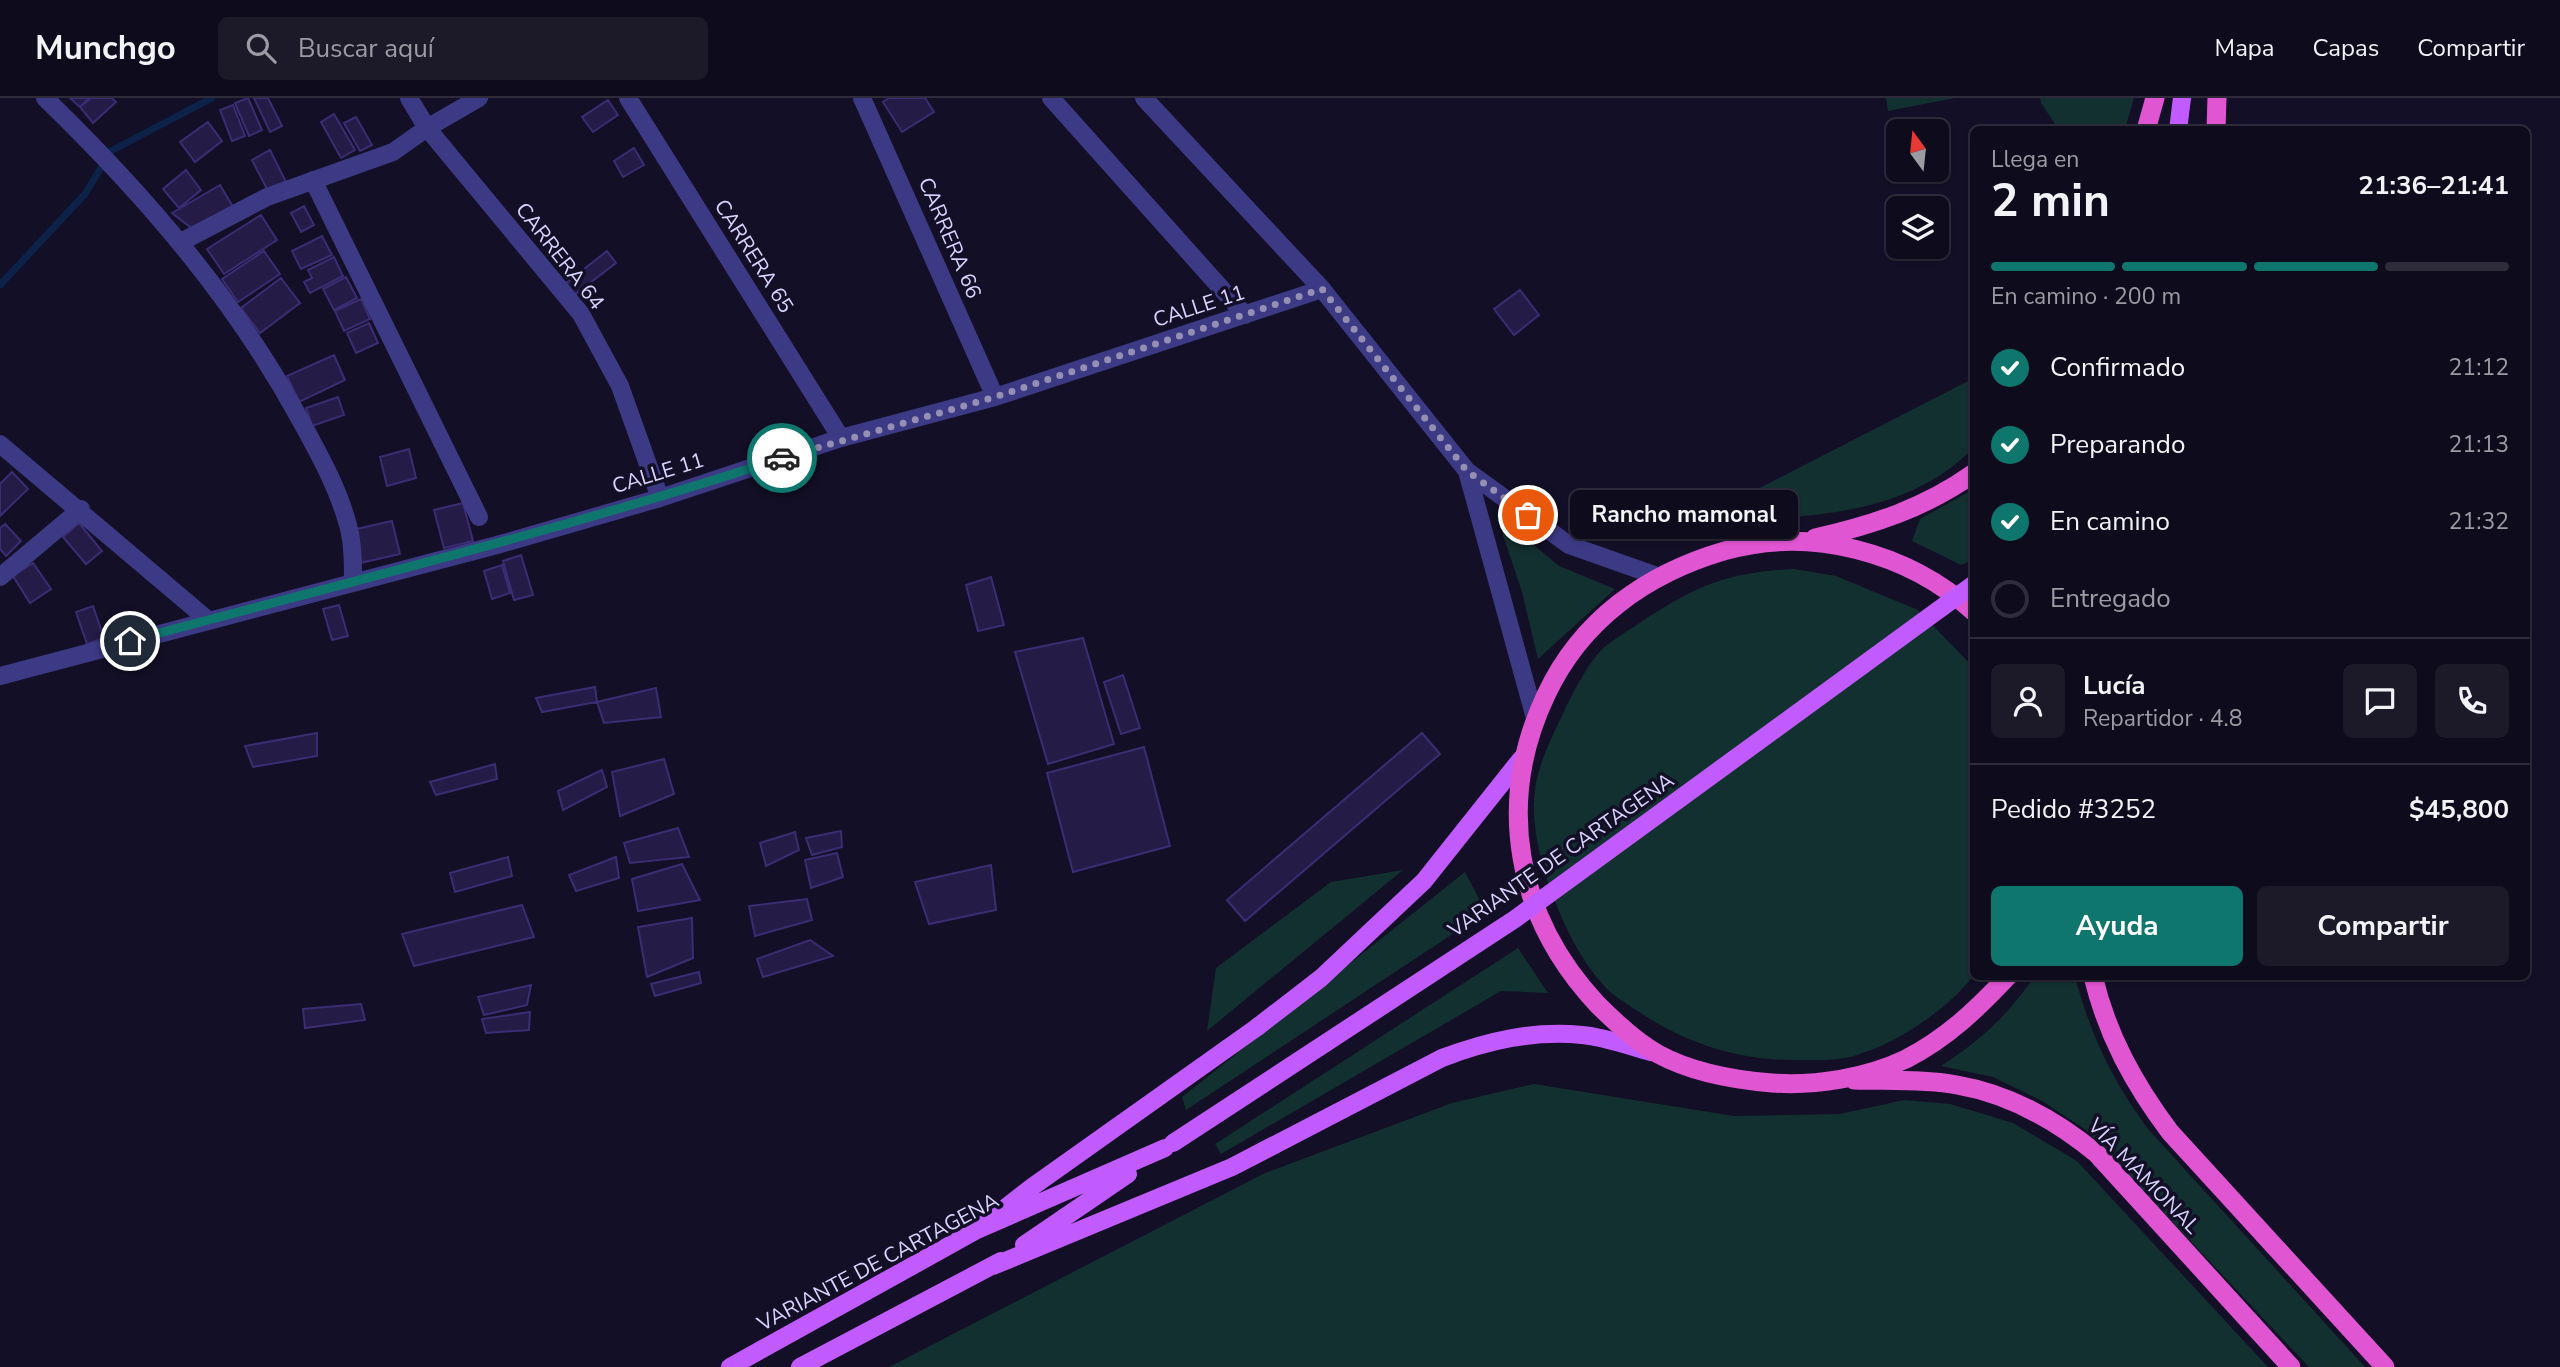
<!DOCTYPE html>
<html lang="es">
<meta charset="utf-8">
<style>
body{margin:0;font-family:"Nunito Sans",sans-serif;background:#1c1929;color:#f1f3f6;height:100vh;display:flex;flex-direction:column;font-size:26px;white-space:nowrap}
*{box-sizing:border-box;margin:0}
p{font-size:23px;color:#9b9ba3}
.icon{flex:none;width:38px;height:38px;fill:none;stroke:currentColor;stroke-width:2;stroke-linecap:round;stroke-linejoin:round}
.map{position:relative;flex:1;overflow:hidden}
.side{position:absolute;left:1970px;top:28px;width:560px;height:854px;display:flex;flex-direction:column;background:#0e0b1c;border-radius:10px;box-shadow:0 2px 5px #0004,0 0 0 2px #2e2b3b}
.side>*{flex:none}
.needle{width:46px;rotate:345deg}
.controls{position:absolute;left:1886px;top:21px;display:grid;gap:14px}
.controls a{display:grid;place-items:center;width:63px;height:63px;border-radius:10px;background:#0e0b1c;box-shadow:0 2px 5px #0004,0 0 0 2px #2e2b3b;font-size:35px}
.pin{position:absolute;display:grid;place-items:center;width:60px;height:60px;color:#fff;margin:-30px;border:4px solid #fff;border-radius:50%;box-shadow:0 2px 7px #0007}
.courier{position:absolute;display:grid;place-items:center;width:70px;height:70px;margin:-35px;border:5px solid #0f766e;border-radius:50%;background:#fff;color:#222;box-shadow:0 2px 9px #0007}
.bubble{position:absolute;height:49px;border-radius:10px;background:#0e0b1c;box-shadow:0 2px 5px #0004,0 0 0 2px #2e2b3b;font-size:23px;font-weight:700;line-height:49px;text-align:center}
.summary em{font-style:normal;font-weight:700}
.summary div{display:flex;flex-direction:column-reverse}
.summary{display:flex;align-items:center;justify-content:space-between;height:119px;padding:0 21px}
h1{font-size:46px;font-weight:700;line-height:52px}
.bar{display:grid;grid-template-columns:repeat(4,1fr);gap:10px 7px;align-content:center;height:84px;padding:0 21px}
.bar i{height:9px;border-radius:5px;background:#2e2b3b}
.bar .current{background:#0f766e}
.bar p{grid-column:span 4}
.line{display:flex;align-items:center;gap:18px;padding:0 21px;border-top:2px solid #2e2b3b}
.line div{flex:1}
.round{display:grid;place-items:center;flex:none;width:74px;height:74px;border-radius:10px;background:#1c1929}
ol{padding:0 21px;list-style:none}
li{display:flex;align-items:center;gap:21px;height:77px}
li p{margin-inline-start:auto}
li .icon{padding:7px;border-radius:50%;background:#0f766e;color:#fff;stroke-width:4}
li:last-child{color:#9b9ba3}
li i{width:38px;height:38px;border:4px solid #2e2b3b;border-radius:50%}
.cta{display:flex;gap:14px;margin-top:auto;padding:14px 21px}
.cta a{flex:1;height:80px;border-radius:10px;background:#0f766e;color:#fff;font-size:28px;font-weight:700;line-height:80px;text-align:center}
.cta a+a{background:#1c1929;color:#f1f3f6}
header{display:flex;align-items:center;gap:42px;box-sizing:border-box;height:98px;padding:0 35px;background:#0e0b1c;border-bottom:2px solid #2e2b3b}
header strong{font-size:33px}
nav{display:flex;gap:38px;margin-inline-start:auto;font-size:24px}
.search{width:490px;height:63px;background:#1c1929;display:flex;align-items:center;gap:18px;box-sizing:border-box;padding:0 24px;border-radius:10px;color:#9b9ba3;font-size:26px}
.map>svg:first-child{display:block}
</style>
<header>
<strong>Munchgo</strong>
<div class="search"><svg class="icon" aria-label="search" viewBox="0 0 24 24"><circle cx="10" cy="10" r="6"/><path d="M15 15l6 6"/></svg>Buscar aquí</div>
<nav><a>Mapa</a><a>Capas</a><a>Compartir</a></nav>
</header>
<div class="map">
<svg width="2560" height="1269" viewBox="0 0 2560 1269">
<rect width="100%" height="100%" fill="#130f26"/>
<path fill="#12302f" d="M 1886,0 L 1955,0 L 1888,13 Z
M 2040,0 L 2134,0 L 2125,31 L 2059,32 L 2041,5 Z
M 1974,280 L 1974,349 C 1904,423 1791,420 1697,422 Z
M 1974,391 L 1974,462 L 1961,467 L 1912,443 L 1920,421 Z
M 1496,416 L 1559,468 L 1615,491 L 1538,561 L 1522,494 Z
M 1794,471 L 1836,478 L 1918,512 L 1974,570 L 1974,877 C 1947,912 1899,944 1857,957 C 1839,963 1814,962 1794,962 C 1736,962 1685,945 1636,912 C 1628,906 1618,901 1610,894 C 1581,865 1564,828 1550,790 C 1540,761 1533,733 1534,702 C 1535,675 1548,646 1560,622 C 1570,600 1581,578 1596,558 C 1606,545 1625,535 1638,526 C 1694,489 1726,474 1794,471 Z
M 1403,772 L 1207,933 L 1216,870 L 1331,784 Z
M 1465,774 L 1486,814 L 1186,1012 L 1182,999 Z
M 1518,850 L 1548,895 L 1501,893 L 1221,1056 L 1215,1046 Z
M 2034,879 L 2075,879 C 2092,940 2112,982 2149,1032 L 2365,1269 L 2309,1269 L 2086,1032 L 2042,1003 L 1993,979 L 1941,968 C 1982,941 2006,919 2034,879 Z
M 1534,986 L 1734,1018 L 1840,1016 L 1904,1002 L 1950,1006 L 2013,1025 L 2077,1063 L 2268,1269 L 889,1269 L 1265,1075 L 1452,1005 Z"/>
<g fill="none" stroke-linecap="round" stroke-linejoin="round">
<path stroke="#0c2248" stroke-width="7" d="M 0,187 L 85,96 L 111,53 L 212,0"/>
</g>
<path fill="#241b47" stroke="#3b2d73" stroke-width="2" d="M 70,0 L 89,0 L 80,9 Z
M 91,0 L 112,0 L 116,4 L 93,25 L 80,9 Z
M 248,0 L 262,32 L 249,38 L 235,5 Z
M 254,0 L 268,0 L 282,28 L 270,34 Z
M 889,0 L 925,0 L 934,14 L 902,34 L 883,4 Z
M 608,2 L 618,17 L 593,34 L 582,19 Z
M 233,7 L 245,38 L 232,43 L 220,12 Z
M 334,16 L 355,52 L 341,60 L 321,24 Z
M 356,19 L 372,47 L 360,53 L 344,25 Z
M 208,24 L 222,43 L 195,64 L 180,44 Z
M 634,50 L 644,67 L 623,79 L 614,63 Z
M 270,52 L 286,84 L 268,93 L 252,62 Z
M 186,72 L 201,92 L 179,110 L 163,91 Z
M 220,87 L 233,109 L 194,132 L 172,115 Z
M 304,108 L 314,127 L 301,134 L 291,115 Z
M 261,117 L 277,142 L 224,176 L 207,151 Z
M 322,138 L 332,157 L 301,171 L 292,153 Z
M 264,153 L 280,176 L 238,204 L 222,181 Z
M 607,153 L 616,165 L 574,197 L 565,186 Z
M 334,159 L 343,178 L 310,195 L 304,184 L 312,180 L 308,172 Z
M 346,179 L 357,200 L 334,212 L 323,191 Z
M 281,180 L 300,205 L 260,235 L 241,210 Z
M 1520,192 L 1539,217 L 1514,237 L 1494,211 Z
M 361,201 L 370,221 L 344,233 L 335,213 Z
M 369,225 L 378,245 L 356,255 L 347,235 Z
M 334,257 L 345,282 L 299,304 L 287,278 Z
M 338,299 L 344,317 L 312,328 L 306,310 Z
M 409,351 L 416,380 L 387,388 L 380,359 Z
M 12,374 L 28,391 L 0,418 L 0,386 Z
M 463,405 L 473,443 L 444,450 L 434,412 Z
M 392,423 L 400,456 L 360,465 L 352,432 Z
M 79,425 L 102,453 L 86,466 L 63,439 Z
M 5,426 L 21,443 L 6,458 L 0,451 L 0,430 Z
M 521,457 L 533,497 L 514,502 L 503,463 Z
M 33,465 L 51,491 L 30,505 L 13,478 Z
M 502,467 L 510,495 L 492,501 L 484,473 Z
M 991,479 L 1004,527 L 978,533 L 966,487 Z
M 339,507 L 348,538 L 332,542 L 323,511 Z
M 93,508 L 104,540 L 87,546 L 76,514 Z
M 1083,540 L 1114,646 L 1048,666 L 1015,554 Z
M 1123,577 L 1140,630 L 1121,636 L 1104,584 Z
M 595,589 L 597,604 L 542,614 L 536,600 Z
M 656,590 L 661,619 L 604,625 L 597,604 Z
M 317,635 L 317,658 L 253,669 L 245,648 Z
M 1422,635 L 1440,656 L 1245,823 L 1227,802 Z
M 1144,649 L 1170,748 L 1073,774 L 1047,675 Z
M 664,661 L 674,696 L 620,718 L 612,674 Z
M 495,666 L 497,681 L 436,697 L 430,684 Z
M 602,672 L 607,689 L 563,712 L 558,693 Z
M 678,730 L 689,759 L 630,765 L 624,745 Z
M 841,733 L 842,749 L 812,757 L 806,740 Z
M 795,734 L 799,752 L 766,768 L 760,745 Z
M 837,755 L 843,779 L 811,790 L 805,762 Z
M 508,759 L 512,778 L 455,794 L 450,775 Z
M 616,759 L 619,780 L 576,793 L 569,777 Z
M 682,766 L 700,802 L 638,813 L 632,781 Z
M 991,767 L 996,812 L 929,826 L 915,784 Z
M 807,801 L 812,822 L 755,838 L 749,808 Z
M 522,807 L 534,839 L 414,868 L 402,836 Z
M 692,820 L 693,860 L 647,879 L 638,829 Z
M 810,842 L 833,858 L 763,879 L 757,861 Z
M 699,874 L 701,885 L 655,898 L 651,886 Z
M 531,887 L 527,907 L 484,917 L 478,899 Z
M 361,906 L 365,922 L 305,930 L 303,911 Z
M 530,914 L 529,932 L 486,935 L 482,921 Z"/>
<g fill="none" stroke-linecap="round" stroke-linejoin="round">
<path stroke="#3d3a85" stroke-width="18" d="M 45,0 C 144,96 236,202 302,325 C 320,358 338,390 348,427 C 353,445 353,466 353,485
M 409,0 L 427,30 L 581,216 L 620,288 L 660,400
M 628,0 L 841,340
M 862,0 L 995,299
M 1051,0 L 1245,217
M 313,82 L 479,419
M 181,144 L 267,99 L 393,54 L 427,30 L 479,0
M 0,346 L 208,522
M 0,479 L 81,411
M 0,578 L 497,447 L 660,400 L 841,340 L 995,299 L 1322,191"/>
<path stroke="#3d3a85" stroke-width="18" d="M 1144,0 L 1322,191 L 1467,373 L 1569,447 L 1657,478
M 1467,373 L 1535,620"/>
<path stroke="#c25bff" stroke-width="18" d="M 2178,32 L 2182,0
M 977,1132 L 1032,1089 L 1256,930 L 1321,880 L 1424,783 L 1521,661
M 1024,1147 L 1128,1076
M 993,1168 L 1232,1069 L 1442,960 C 1487,943 1533,932 1582,937 C 1605,939 1629,948 1651,954
M 730,1269 L 977,1132 L 1165,1050
M 800,1269 L 1001,1163"/>
<path stroke="#e055d1" stroke-width="19" d="M 2146,32 L 2155,0
M 2216,32 L 2217,0
M 1815,440 C 1873,427 1925,410 1974,375
M 1974,514 C 1908,454 1810,428 1724,453 C 1646,476 1581,522 1546,597 C 1495,705 1516,819 1597,906 C 1614,923 1636,944 1658,956 C 1691,974 1735,982 1772,985 C 1816,988 1866,980 1906,961 C 1947,940 1977,911 2008,878
M 2093,878 C 2107,937 2134,986 2170,1034 L 2385,1269
M 1854,982 C 1888,983 1924,981 1957,987 C 2009,996 2057,1023 2097,1056 L 2291,1269"/>
<path stroke="#c25bff" stroke-width="18" d="M 1173,1045 L 1515,821 L 1974,486"/>
</g>
<g fill="none" stroke-linecap="round" stroke-linejoin="round">
<path stroke="#948fb3" stroke-width="7" stroke-dasharray="0 12.6" d="M 782,360 L 995,299 L 1322,191 L 1467,373 L 1528,417"/>
<path stroke="#0f766e" stroke-width="9" d="M 130,543 C 348,484 567,431 782,360"/>
</g>
<g text-anchor="middle" stroke-width="7" stroke-linejoin="round" paint-order="stroke">
<g font-size="21" fill="#d9d4ff" stroke="#130f26">
<text transform="translate(950 140) rotate(67)" y="7">CARRERA 66</text>
<text transform="translate(560 158) rotate(52)" y="7">CARRERA 64</text>
<text transform="translate(754 158) rotate(58)" y="7">CARRERA 65</text>
<text transform="translate(1199 208) rotate(-18)" y="7">CALLE 11</text>
<text transform="translate(658 375) rotate(-17)" y="7">CALLE 11</text>
<text transform="translate(1561 757) rotate(-35)" y="7">VARIANTE DE CARTAGENA</text>
<text transform="translate(2144 1078) rotate(46)" y="7">VÍA MAMONAL</text>
<text transform="translate(878 1164) rotate(-28)" y="7">VARIANTE DE CARTAGENA</text>
</g>
</g>
</svg>
<div class="controls">
<a><svg class="needle" viewBox="-14 -14 28 28"><path d="M0-13l5 13h-10z" fill="#e53935"/><path d="M0 13l5-13h-10z" fill="#9b9ba3"/></svg></a>
<a><svg class="icon" aria-label="layers" viewBox="0 0 24 24"><path d="M12 4l9 5-9 5-9-5zM3 14l9 5 9-5"/></svg></a>
</div>
<div class="pin" style="left:1528px;top:417px;background:#ea580c"><svg class="icon" aria-label="bag" viewBox="0 0 24 24"><path d="M5 8h14l-1 12H6zM9 8a3 3 0 0 1 6 0"/></svg></div>
<div class="pin" style="left:130px;top:543px;background:#1f2937"><svg class="icon" aria-label="home" viewBox="0 0 24 24"><path d="M3 11l9-7 9 7M6 9v11h12V9"/></svg></div>
<div class="courier" style="left:782px;top:360px"><svg class="icon" aria-label="car" viewBox="0 0 24 24"><path d="M5 17H2v-5l4-1 3-4h7l3 4 3 1v5h-3M9 17h6M6 11h13"/><circle cx="7" cy="17" r="2"/><circle cx="17" cy="17" r="2"/></svg></div>
<div class="bubble" style="left:1570px;top:392px;width:228px">Rancho mamonal</div>
<section class="side">
<div class="summary"><div><h1>2 min</h1><p>Llega en</p></div><em>21:36–21:41</em></div>
<div class="bar"><i class="current"></i><i class="current"></i><i class="current"></i><i></i><p>En camino · 200 m</p></div>
<ol>
<li><svg class="icon" aria-label="check" viewBox="0 0 24 24"><path d="M5 12l5 5 9-10"/></svg>Confirmado<p>21:12</p></li>
<li><svg class="icon" aria-label="check" viewBox="0 0 24 24"><path d="M5 12l5 5 9-10"/></svg>Preparando<p>21:13</p></li>
<li><svg class="icon" aria-label="check" viewBox="0 0 24 24"><path d="M5 12l5 5 9-10"/></svg>En camino<p>21:32</p></li>
<li><i></i>Entregado</li>
</ol>
<div class="line" style="height:126px"><a class="round"><svg class="icon" aria-label="person" viewBox="0 0 24 24"><circle cx="12" cy="8" r="4"/><path d="M4 21q1-7 8-7t8 7"/></svg></a><div><b>Lucía</b><p>Repartidor · 4.8</p></div><a class="round"><svg class="icon" aria-label="chat" viewBox="0 0 24 24"><path d="M4 5h16v11H9l-5 4z"/></svg></a><a class="round"><svg class="icon" aria-label="phone" viewBox="0 0 24 24"><path d="M5 4h4l2 5-3 2q2 4 5 5l2-3 5 2v4C11 20 4 13 5 4z"/></svg></a></div>
<div class="line" style="height:91px"><div>Pedido #3252</div><b>$45,800</b></div>
<div class="cta"><a>Ayuda</a><a>Compartir</a></div>
</section>
</div>
